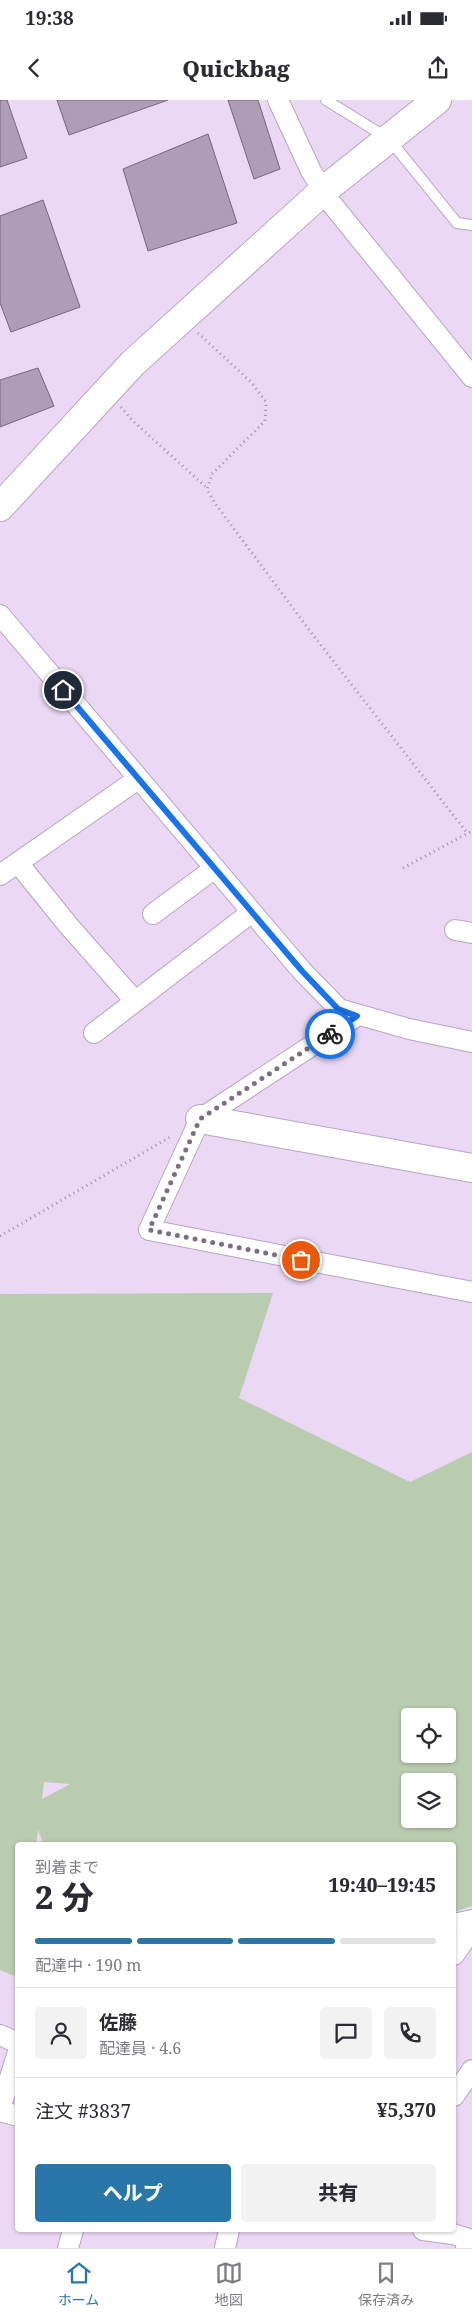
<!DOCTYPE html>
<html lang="ja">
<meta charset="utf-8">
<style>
body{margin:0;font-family:"Noto Serif","Noto Sans JP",serif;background:#f2f2f3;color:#2b2b33;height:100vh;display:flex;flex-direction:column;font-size:19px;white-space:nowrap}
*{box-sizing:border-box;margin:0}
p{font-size:16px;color:#7c7c81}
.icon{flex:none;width:28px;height:28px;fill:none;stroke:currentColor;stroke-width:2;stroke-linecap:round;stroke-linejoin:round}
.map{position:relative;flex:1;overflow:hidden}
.details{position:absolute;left:15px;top:1742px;width:441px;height:390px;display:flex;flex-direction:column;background:#fff;border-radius:5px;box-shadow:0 1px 4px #0004}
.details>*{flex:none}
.controls{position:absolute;left:401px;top:1608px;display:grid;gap:10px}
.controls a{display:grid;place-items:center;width:55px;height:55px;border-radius:5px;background:#fff;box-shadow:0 1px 4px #0004;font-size:25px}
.pin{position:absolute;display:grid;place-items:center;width:42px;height:42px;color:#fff;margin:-21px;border:2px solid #fff;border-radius:50%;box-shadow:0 1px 5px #0007}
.courier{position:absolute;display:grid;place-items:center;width:50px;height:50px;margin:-25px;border:4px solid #1a73e8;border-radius:50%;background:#fff;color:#222;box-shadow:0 1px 6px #0007}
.overview em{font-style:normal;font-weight:800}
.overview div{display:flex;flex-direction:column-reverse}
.overview{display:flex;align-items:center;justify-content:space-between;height:85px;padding:0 20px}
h1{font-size:32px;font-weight:800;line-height:38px}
.bar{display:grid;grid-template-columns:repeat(4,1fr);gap:8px 5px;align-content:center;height:60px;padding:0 20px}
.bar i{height:6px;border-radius:4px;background:#e1e1e2}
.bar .selected{background:#2977a9}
.bar p{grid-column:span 4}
.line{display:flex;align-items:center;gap:12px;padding:0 20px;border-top:1px solid #e1e1e2}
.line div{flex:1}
.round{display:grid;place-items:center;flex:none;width:52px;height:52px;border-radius:5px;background:#f2f2f3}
.action{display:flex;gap:10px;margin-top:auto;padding:10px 20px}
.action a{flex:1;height:58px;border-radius:5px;background:#2977a9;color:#fff;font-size:20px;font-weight:800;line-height:58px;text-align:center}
.action a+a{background:#f2f2f3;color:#2b2b33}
.status{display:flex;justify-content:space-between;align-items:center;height:35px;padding:0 25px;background:#fff;direction:ltr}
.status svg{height:14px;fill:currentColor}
header{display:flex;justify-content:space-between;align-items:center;height:65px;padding:0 20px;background:#fff;font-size:22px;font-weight:800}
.menu{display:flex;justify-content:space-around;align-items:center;height:70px;border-top:1px solid #e1e1e2;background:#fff;font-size:14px;color:#7c7c81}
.menu a{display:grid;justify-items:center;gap:2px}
.menu .selected{color:#2977a9}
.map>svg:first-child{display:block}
</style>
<div class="status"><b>19:38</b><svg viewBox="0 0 49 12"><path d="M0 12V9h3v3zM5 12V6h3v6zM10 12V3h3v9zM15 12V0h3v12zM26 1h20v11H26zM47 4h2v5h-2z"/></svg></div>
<header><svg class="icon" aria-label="back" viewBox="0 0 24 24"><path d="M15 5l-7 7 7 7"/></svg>Quickbag<svg class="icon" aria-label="share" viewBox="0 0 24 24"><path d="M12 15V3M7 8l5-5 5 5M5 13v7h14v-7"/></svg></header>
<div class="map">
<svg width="472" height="2148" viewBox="0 0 472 2148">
<rect width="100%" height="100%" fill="#ebd8f5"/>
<path fill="#baccaf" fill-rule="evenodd" d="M 273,1193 L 239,1298 L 410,1382 L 472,1352 L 472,1806 L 454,1812 L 454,1745 L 44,1745 L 38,1730 L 36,1745 L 18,1745 L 17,1877 L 0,1870 L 0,1194 ZM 410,1616 L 448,1616 L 448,1654 L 410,1654 ZM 410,1681 L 448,1681 L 448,1719 L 410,1719 ZM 44,1682 L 70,1684 L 42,1699 Z"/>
<path fill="#af9cb7" stroke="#76657e" d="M 0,0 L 7,0 L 27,58 L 0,67 Z
M 57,0 L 168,0 L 69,35 Z
M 228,0 L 258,0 L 280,69 L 254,79 Z
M 208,34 L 237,123 L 148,151 L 123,69 Z
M 43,100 L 80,207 L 11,232 L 0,203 L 0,116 Z
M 38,268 L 54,306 L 0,327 L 0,280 Z"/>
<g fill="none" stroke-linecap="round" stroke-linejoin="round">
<defs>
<path id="lane" d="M 326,0 L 389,39 L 457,123 L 472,125"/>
<path id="street" d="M 278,0 L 311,71 L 331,103 L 472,277
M 0,515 L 302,871 L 339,909 L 409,929 L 472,942
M 18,763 L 68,825 L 135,901
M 0,775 L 138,679
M 153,814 L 215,768
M 455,830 L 472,833
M 357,916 L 200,1019 L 149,1130 L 472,1192
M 94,933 L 252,812
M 454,1824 L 472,1820
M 454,1855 L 472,1829
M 0,1935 L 18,1943
M 454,1996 L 472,1970
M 0,2009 L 18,1952
M 0,2011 L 18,2016
M 423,2130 L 453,2134 L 472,2140
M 68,2148 L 73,2130
M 225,2148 L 229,2130"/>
<path id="secondary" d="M 0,407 L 133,263 L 323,91 L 437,0
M 200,1019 L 472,1068
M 470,2148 L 472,2145"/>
</defs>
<use href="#lane" stroke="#b7a4bf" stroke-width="12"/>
<use href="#street" stroke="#b7a4bf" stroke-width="22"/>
<use href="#secondary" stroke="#b7a4bf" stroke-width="30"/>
<path stroke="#9e90a5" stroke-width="3" stroke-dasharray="1 4" stroke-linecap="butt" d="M 198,233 L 251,282 L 266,302 L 265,321 L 212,374 L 207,389 L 214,402 L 313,535 L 468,734
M 121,307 L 132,320 L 207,388
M 403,768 L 472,731
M 0,1136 L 172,1036"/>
<use href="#lane" stroke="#fff" stroke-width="10"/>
<use href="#street" stroke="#fff" stroke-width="20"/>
<use href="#secondary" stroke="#fff" stroke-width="28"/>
</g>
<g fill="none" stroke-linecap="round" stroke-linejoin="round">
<path stroke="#7b6f81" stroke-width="5" stroke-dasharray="0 9" d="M 301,1160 L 149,1130 L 200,1019 L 330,934"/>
<path stroke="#1a73e8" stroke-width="6" d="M 63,590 L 302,871 L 338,909 L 357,916 L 330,934"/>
</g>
</svg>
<div class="controls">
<a><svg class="icon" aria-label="locate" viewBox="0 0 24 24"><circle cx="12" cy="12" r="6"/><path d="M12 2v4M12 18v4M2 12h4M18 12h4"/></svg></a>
<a><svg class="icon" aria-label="layers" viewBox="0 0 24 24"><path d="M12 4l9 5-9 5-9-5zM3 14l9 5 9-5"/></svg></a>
</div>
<div class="pin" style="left:301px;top:1160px;background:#ea580c"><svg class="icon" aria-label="bag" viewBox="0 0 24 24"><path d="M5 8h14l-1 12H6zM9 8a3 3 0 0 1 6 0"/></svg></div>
<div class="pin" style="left:63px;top:590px;background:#1f2937"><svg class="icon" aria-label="home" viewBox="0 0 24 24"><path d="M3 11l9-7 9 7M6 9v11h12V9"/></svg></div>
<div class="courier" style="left:330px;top:934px"><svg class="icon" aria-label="bike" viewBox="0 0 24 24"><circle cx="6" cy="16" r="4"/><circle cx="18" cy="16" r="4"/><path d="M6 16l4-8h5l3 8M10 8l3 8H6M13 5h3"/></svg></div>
<section class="details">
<div class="overview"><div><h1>2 分</h1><p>到着まで</p></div><em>19:40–19:45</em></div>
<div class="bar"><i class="selected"></i><i class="selected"></i><i class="selected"></i><i></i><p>配達中 · 190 m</p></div>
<div class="line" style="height:90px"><a class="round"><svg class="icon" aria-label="person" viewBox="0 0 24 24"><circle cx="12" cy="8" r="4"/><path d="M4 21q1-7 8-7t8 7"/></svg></a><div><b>佐藤</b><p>配達員 · 4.6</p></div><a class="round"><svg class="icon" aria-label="chat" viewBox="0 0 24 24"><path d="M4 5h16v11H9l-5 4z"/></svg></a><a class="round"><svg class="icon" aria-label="phone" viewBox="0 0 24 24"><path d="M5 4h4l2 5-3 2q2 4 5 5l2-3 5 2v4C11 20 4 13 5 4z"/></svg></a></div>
<div class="line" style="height:65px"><div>注文 #3837</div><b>¥5,370</b></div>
<div class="action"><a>ヘルプ</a><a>共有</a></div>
</section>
</div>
<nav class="menu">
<a class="selected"><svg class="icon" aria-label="home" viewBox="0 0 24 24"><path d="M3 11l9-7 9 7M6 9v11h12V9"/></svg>ホーム</a>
<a><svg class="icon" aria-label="map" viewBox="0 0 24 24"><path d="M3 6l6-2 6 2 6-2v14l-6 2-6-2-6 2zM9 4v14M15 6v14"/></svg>地図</a>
<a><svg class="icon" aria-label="saved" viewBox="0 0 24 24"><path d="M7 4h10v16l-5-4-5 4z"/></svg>保存済み</a>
</nav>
